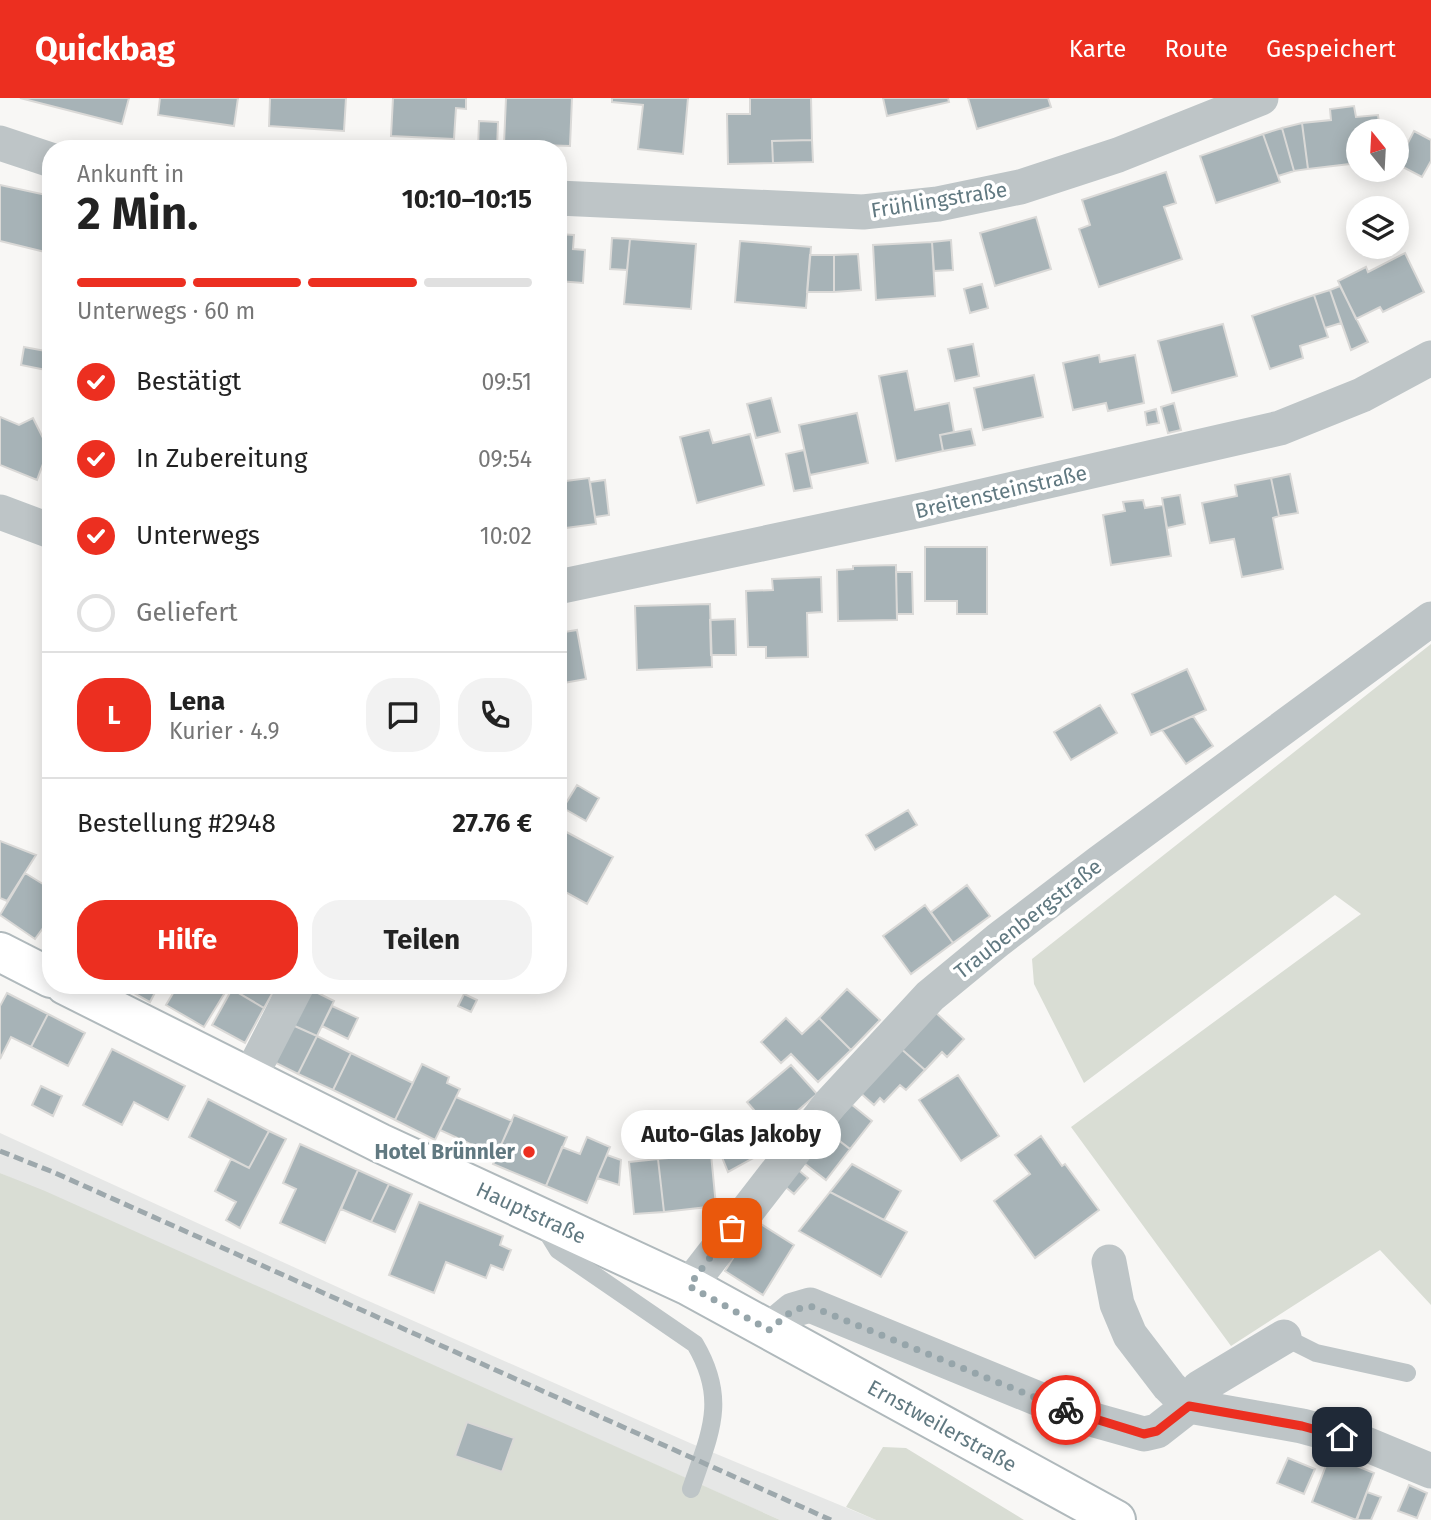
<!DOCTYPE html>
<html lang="de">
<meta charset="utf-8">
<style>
body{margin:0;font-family:"Fira Sans",sans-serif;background:#f2f2f2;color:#222;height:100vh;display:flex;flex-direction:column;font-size:26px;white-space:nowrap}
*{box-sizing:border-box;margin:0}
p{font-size:23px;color:#767676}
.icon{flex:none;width:38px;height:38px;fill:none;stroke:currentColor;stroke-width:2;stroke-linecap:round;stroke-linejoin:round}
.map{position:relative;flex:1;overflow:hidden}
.sheet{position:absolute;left:42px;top:42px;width:525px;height:854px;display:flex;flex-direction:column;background:#fff;border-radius:28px;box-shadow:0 4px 18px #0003}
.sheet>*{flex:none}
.needle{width:46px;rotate:342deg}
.tools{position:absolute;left:1346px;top:21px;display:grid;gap:14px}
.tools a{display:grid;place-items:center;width:63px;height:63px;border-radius:50%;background:#fff;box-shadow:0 4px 18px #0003;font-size:35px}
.pin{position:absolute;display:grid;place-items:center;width:60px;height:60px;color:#fff;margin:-30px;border-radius:14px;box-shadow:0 4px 10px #0006}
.courier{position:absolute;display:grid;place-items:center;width:70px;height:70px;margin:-35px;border:5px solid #ec2f20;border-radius:50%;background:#fff;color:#222;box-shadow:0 2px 9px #0007}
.bubble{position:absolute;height:49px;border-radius:24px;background:#fff;box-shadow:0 4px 18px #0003;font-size:23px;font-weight:700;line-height:49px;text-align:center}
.head em{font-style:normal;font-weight:700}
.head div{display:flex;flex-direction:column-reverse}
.head{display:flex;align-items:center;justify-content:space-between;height:119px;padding:0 35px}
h1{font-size:46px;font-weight:700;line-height:52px}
.bar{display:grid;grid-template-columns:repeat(4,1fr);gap:10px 7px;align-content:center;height:84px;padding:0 35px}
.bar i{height:9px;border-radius:5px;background:#e0e0e0}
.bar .selected{background:#ec2f20}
.bar p{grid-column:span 4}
.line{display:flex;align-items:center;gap:18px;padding:0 35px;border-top:2px solid #e0e0e0}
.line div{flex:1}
.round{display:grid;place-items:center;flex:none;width:74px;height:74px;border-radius:28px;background:#f2f2f2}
ol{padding:0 35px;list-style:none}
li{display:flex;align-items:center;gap:21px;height:77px}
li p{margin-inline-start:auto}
li .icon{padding:7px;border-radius:50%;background:#ec2f20;color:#fff;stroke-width:4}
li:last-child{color:#767676}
li i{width:38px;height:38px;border:4px solid #e0e0e0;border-radius:50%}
.action{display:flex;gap:14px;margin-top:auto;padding:14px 35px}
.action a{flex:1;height:80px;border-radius:28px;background:#ec2f20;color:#fff;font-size:28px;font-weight:700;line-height:80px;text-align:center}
.action a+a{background:#f2f2f2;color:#222}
header{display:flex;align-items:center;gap:42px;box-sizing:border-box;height:98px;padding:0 35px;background:#ec2f20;color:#fff}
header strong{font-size:33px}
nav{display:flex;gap:38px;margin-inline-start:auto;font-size:24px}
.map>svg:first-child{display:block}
</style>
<header>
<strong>Quickbag</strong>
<nav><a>Karte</a><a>Route</a><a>Gespeichert</a></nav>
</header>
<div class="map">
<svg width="1431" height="1422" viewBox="0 0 1431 1422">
<rect width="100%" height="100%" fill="#f8f7f5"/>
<path fill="#e6e7e6" d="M 0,1035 L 355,1197 L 690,1345 L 876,1422 L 780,1422 L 0,1075 Z"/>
<path fill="#d9ddd4" d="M 1431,546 L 1431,1207 L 1380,1152 L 1231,1248 L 1071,1029 L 1361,816 L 1335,797 L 1084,985 L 1034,886 L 1032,861 Z
M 0,1075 L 45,1093 L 780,1422 L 0,1422 Z
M 883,1349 L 906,1350 L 1024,1422 L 876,1422 L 846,1409 Z"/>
<path fill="#a7b3b7" stroke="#dad9d7" stroke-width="2" d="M 20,0 L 129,0 L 122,26 Z
M 160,0 L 238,0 L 234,28 L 158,17 Z
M 270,0 L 346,0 L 344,33 L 269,28 Z
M 393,0 L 466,0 L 466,11 L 456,10 L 454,41 L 391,38 Z
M 506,0 L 572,0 L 570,48 L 504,46 Z
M 612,0 L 688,0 L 683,56 L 638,51 L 643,7 L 612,4 Z
M 750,0 L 811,0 L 812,42 L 772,43 L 773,65 L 728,66 L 727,16 L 750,16 Z
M 883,0 L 948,0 L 949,4 L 887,18 Z
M 968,0 L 1048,0 L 1051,9 L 977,31 Z
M 1354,8 L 1356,19 L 1378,17 L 1380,33 L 1358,33 L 1358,65 L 1308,71 L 1302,25 L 1331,22 L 1330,11 Z
M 479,23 L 498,24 L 497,51 L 478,51 Z
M 1302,25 L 1308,71 L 1294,73 L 1282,30 Z
M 1282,30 L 1294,73 L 1278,78 L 1263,36 Z
M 1414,33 L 1431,42 L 1431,63 L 1422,79 L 1397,66 Z
M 1263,36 L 1280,84 L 1216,105 L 1200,58 Z
M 812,42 L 813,64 L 773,65 L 772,43 Z
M 1166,74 L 1176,105 L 1164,109 L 1182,161 L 1099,189 L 1079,131 L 1090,127 L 1082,102 Z
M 0,87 L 51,98 L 51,131 L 45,154 L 0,143 Z
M 1036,119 L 1051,171 L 995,188 L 980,135 Z
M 558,136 L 574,137 L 573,151 L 585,152 L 583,185 L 558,183 Z
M 612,140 L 630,141 L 627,172 L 610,171 Z
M 630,141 L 696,146 L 691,211 L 624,206 Z
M 951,142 L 953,172 L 934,173 L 932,144 Z
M 740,143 L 811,149 L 806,210 L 735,204 Z
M 932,144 L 935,198 L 876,202 L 873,147 Z
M 1405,155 L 1424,194 L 1383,214 L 1380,209 L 1356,221 L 1338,183 L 1366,169 L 1368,174 Z
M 858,156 L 861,192 L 834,194 L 834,157 Z
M 810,157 L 834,157 L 834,194 L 807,194 Z
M 982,186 L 988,210 L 970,215 L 964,191 Z
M 1340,188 L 1368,244 L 1351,252 L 1330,192 Z
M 1330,192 L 1341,225 L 1325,230 L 1314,197 Z
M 1314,197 L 1328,239 L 1300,248 L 1303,260 L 1270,271 L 1252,218 Z
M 1223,226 L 1237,278 L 1172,295 L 1158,243 Z
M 973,246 L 979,278 L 955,283 L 948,251 Z
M 24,249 L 51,254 L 51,273 L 21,267 Z
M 1099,257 L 1100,264 L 1135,257 L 1144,305 L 1108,313 L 1106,305 L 1073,312 L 1063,265 Z
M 907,273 L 915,312 L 949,305 L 954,334 L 940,337 L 943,353 L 896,363 L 879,278 Z
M 1034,277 L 1043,319 L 983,332 L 974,290 Z
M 771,300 L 780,334 L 756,340 L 747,306 Z
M 1174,305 L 1181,332 L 1168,335 L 1161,309 Z
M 1156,311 L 1159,325 L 1147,327 L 1145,314 Z
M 857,315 L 868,365 L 810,377 L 799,327 Z
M 0,319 L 19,327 L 33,320 L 51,356 L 51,362 L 43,366 L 37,382 L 0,367 Z
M 971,331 L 975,347 L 943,353 L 940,337 Z
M 709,332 L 713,345 L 750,336 L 764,387 L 697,405 L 680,339 Z
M 804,352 L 812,390 L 794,393 L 786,356 Z
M 1290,376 L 1298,415 L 1279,418 L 1271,380 Z
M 589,380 L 596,426 L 558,431 L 558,384 Z
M 1271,380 L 1279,418 L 1273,420 L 1283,471 L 1242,479 L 1234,441 L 1210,445 L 1202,405 L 1237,398 L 1235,387 Z
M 605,382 L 609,417 L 595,419 L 590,384 Z
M 1180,397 L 1185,426 L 1167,430 L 1162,400 Z
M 1143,402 L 1145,410 L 1163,407 L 1171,458 L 1111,467 L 1103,417 L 1125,413 L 1123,404 Z
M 925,449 L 987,449 L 987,516 L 957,516 L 957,503 L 925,503 Z
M 896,467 L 897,522 L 838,523 L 837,472 L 853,471 L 853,468 Z
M 896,474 L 912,474 L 913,516 L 897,516 Z
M 821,479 L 822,514 L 807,515 L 808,559 L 766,560 L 766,549 L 748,549 L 746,493 L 773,492 L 772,481 Z
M 710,506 L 712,569 L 637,572 L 635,508 Z
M 735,521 L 736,557 L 711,557 L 710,522 Z
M 577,532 L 586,581 L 558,586 L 558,535 Z
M 1187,571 L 1206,612 L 1151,637 L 1132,596 Z
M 1100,607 L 1117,635 L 1071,662 L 1054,634 Z
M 1193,618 L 1213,648 L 1186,666 L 1162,632 Z
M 577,687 L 599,700 L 586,723 L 563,710 Z
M 908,712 L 917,727 L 875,752 L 866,737 Z
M 559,730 L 613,759 L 587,806 L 558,790 Z
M 0,743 L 36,757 L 7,803 L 0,800 Z
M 25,775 L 51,791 L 51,819 L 35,841 L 0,817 Z
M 967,787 L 990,818 L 953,845 L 931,814 Z
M 925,807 L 953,845 L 911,876 L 883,838 Z
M 120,887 L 159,887 L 150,904 Z
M 178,887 L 228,887 L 229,888 L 204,929 L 166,907 Z
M 234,887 L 277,887 L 264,910 L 232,891 Z
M 306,889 L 334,903 L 317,938 L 288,925 Z
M 232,891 L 264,910 L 245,945 L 212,927 Z
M 847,891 L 880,922 L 851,952 L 819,920 Z
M 7,895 L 48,916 L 31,949 L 11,939 L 0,961 L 0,908 Z
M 464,896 L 477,902 L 471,914 L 458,908 Z
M 332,908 L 358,920 L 348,941 L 322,928 Z
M 932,911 L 964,941 L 947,959 L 942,954 L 925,972 L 898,948 Z
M 48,916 L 85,935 L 68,968 L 31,949 Z
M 786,920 L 802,936 L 819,920 L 851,952 L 818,984 L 791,956 L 781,965 L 761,944 Z
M 288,925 L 317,938 L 298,976 L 270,962 Z
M 317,938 L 351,955 L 333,992 L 298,976 Z
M 898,948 L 925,972 L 906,992 L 900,987 L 884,1004 L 880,1000 L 874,1007 L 857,992 Z
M 112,951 L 185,988 L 168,1022 L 134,1004 L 122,1027 L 83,1007 Z
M 351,955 L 413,985 L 395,1022 L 333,992 Z
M 422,966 L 449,979 L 447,985 L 460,991 L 435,1042 L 395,1022 Z
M 791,967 L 817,996 L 773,1034 L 747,1004 Z
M 958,977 L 999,1038 L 961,1063 L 919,1002 Z
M 41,988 L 62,998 L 53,1018 L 32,1007 Z
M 456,999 L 512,1023 L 496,1058 L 440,1032 Z
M 208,1001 L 269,1033 L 249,1070 L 189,1039 Z
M 851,1006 L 872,1023 L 850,1051 L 828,1034 Z
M 725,1014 L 734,1037 L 751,1027 L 766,1053 L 728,1074 L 707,1022 Z
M 514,1017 L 567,1039 L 546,1088 L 493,1066 Z
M 760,1020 L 779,1041 L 766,1053 L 751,1027 Z
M 269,1033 L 286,1041 L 240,1130 L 226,1122 L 236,1104 L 215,1093 L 231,1061 L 249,1070 Z
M 828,1034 L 850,1051 L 826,1082 L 804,1065 Z
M 1041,1038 L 1062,1068 L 1065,1066 L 1099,1112 L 1035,1160 L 994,1103 L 1030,1076 L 1015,1057 Z
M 587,1039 L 610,1049 L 587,1105 L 546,1088 L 562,1049 L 580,1056 Z
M 300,1046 L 358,1072 L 325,1145 L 280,1125 L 296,1091 L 283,1085 Z
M 711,1056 L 716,1108 L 664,1114 L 658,1061 Z
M 607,1057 L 621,1062 L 619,1087 L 597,1080 Z
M 658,1061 L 664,1114 L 634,1116 L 629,1064 Z
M 852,1066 L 901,1093 L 884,1122 L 830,1094 Z
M 797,1071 L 808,1080 L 794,1096 L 783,1087 Z
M 358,1072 L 389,1086 L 371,1124 L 341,1111 Z
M 389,1086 L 412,1096 L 395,1134 L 371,1124 Z
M 830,1094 L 907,1134 L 881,1179 L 799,1133 Z
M 419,1104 L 503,1138 L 500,1147 L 511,1152 L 503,1172 L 491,1167 L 486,1180 L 446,1164 L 434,1195 L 389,1177 Z
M 756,1123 L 794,1147 L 763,1197 L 725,1173 Z
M 467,1324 L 514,1340 L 502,1374 L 455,1358 Z
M 1330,1357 L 1374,1375 L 1356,1422 L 1312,1404 Z
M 1288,1360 L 1315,1371 L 1304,1396 L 1277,1385 Z
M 1409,1387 L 1427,1395 L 1417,1420 L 1398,1413 Z
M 1367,1394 L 1381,1399 L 1371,1422 L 1357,1422 Z"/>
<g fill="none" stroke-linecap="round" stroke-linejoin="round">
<defs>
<path id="secondary" d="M 0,854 L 51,880
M 65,887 L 380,1045 L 689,1188 L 1116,1422"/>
</defs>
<use href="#secondary" stroke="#b0b9bc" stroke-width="42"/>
<path stroke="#bec5c7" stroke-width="18" d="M 554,1128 L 550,1139 L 558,1152 L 695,1246 C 728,1302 710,1335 691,1391
M 1284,1239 L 1316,1255 L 1407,1275"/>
<path stroke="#bec5c7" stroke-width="35" d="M 0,45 L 51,62
M 558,100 L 863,114 L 938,106 L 1020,89 L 1118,57 L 1261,0
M 0,414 L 51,433
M 558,489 L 926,411 L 1280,330 L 1362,297 L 1431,260
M 249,981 L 297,887
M 1109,1164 L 1117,1206 L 1130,1237 L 1169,1288 L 1189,1308 L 1302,1328 L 1361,1344 L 1431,1373
M 689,1188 L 830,1006 L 930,898 L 998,842 L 1099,765 L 1431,521
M 769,1232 L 793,1212 L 810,1207 L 1080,1318 L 1144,1336 L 1157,1333 L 1189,1308 L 1199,1290 L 1284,1239"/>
<use href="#secondary" stroke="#fff" stroke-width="38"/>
<path stroke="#9da8ac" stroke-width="5" stroke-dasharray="10 5" stroke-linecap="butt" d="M 0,1053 L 53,1074 L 831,1422"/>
</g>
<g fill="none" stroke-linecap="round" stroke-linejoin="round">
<path stroke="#96a5aa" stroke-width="7" stroke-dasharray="0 12.6" d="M 732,1130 L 689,1188 L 769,1232 L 793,1212 L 810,1208 L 1066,1312"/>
<path stroke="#ec2f20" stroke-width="9" d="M 1066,1312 L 1144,1336 L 1157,1333 L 1189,1308 L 1302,1328 L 1342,1339"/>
</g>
<circle fill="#ec2f20" stroke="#fff" stroke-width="2.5" cx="529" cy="1054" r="7"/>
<g text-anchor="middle" stroke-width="7" stroke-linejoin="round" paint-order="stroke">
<g font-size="21" fill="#617981" stroke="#fff">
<text transform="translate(939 102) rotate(-9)" y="7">Frühlingstraße</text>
<text transform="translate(1001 394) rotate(-13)" y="7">Breitensteinstraße</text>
<text transform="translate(1028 821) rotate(-38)" y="7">Traubenbergstraße</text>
<text transform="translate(531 1115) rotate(25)" y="7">Hauptstraße</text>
<text transform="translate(942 1328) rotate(29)" y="7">Ernstweilerstraße</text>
</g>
<g font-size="21" font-weight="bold" fill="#617981" stroke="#fff" text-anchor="end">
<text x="515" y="1061">Hotel Brünnler</text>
</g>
</g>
</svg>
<div class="tools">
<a><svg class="needle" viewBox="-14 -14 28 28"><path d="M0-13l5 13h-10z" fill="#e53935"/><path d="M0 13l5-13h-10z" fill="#767676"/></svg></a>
<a><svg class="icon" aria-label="layers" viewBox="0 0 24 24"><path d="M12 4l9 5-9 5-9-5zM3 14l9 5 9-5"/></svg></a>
</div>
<div class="pin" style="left:732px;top:1130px;background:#ea580c"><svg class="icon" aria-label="bag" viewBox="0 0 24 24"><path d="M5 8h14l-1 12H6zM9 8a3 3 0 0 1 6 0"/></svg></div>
<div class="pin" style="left:1342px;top:1339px;background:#1f2937"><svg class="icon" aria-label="home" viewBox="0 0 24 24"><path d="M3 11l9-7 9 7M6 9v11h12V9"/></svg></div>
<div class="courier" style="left:1066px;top:1312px"><svg class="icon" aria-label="bike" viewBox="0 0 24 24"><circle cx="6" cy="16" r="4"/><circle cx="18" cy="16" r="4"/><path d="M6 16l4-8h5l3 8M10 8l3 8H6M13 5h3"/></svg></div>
<div class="bubble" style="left:621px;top:1012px;width:220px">Auto-Glas Jakoby</div>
<section class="sheet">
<div class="head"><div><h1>2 Min.</h1><p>Ankunft in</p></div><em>10:10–10:15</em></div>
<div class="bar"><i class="selected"></i><i class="selected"></i><i class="selected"></i><i></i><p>Unterwegs · 60 m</p></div>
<ol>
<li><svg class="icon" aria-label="check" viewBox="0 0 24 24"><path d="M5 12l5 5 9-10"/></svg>Bestätigt<p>09:51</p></li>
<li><svg class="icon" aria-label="check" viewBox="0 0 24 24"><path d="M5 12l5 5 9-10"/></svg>In Zubereitung<p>09:54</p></li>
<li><svg class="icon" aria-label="check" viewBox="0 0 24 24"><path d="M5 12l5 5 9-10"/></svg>Unterwegs<p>10:02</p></li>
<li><i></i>Geliefert</li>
</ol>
<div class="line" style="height:126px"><b class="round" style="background:#ec2f20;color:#fff">L</b><div><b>Lena</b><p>Kurier · 4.9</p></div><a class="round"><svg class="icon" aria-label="chat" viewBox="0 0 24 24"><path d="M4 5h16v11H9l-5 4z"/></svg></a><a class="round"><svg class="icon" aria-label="phone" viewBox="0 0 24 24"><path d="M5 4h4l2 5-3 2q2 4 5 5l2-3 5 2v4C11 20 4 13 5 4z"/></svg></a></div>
<div class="line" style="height:91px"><div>Bestellung #2948</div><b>27.76 €</b></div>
<div class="action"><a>Hilfe</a><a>Teilen</a></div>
</section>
</div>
